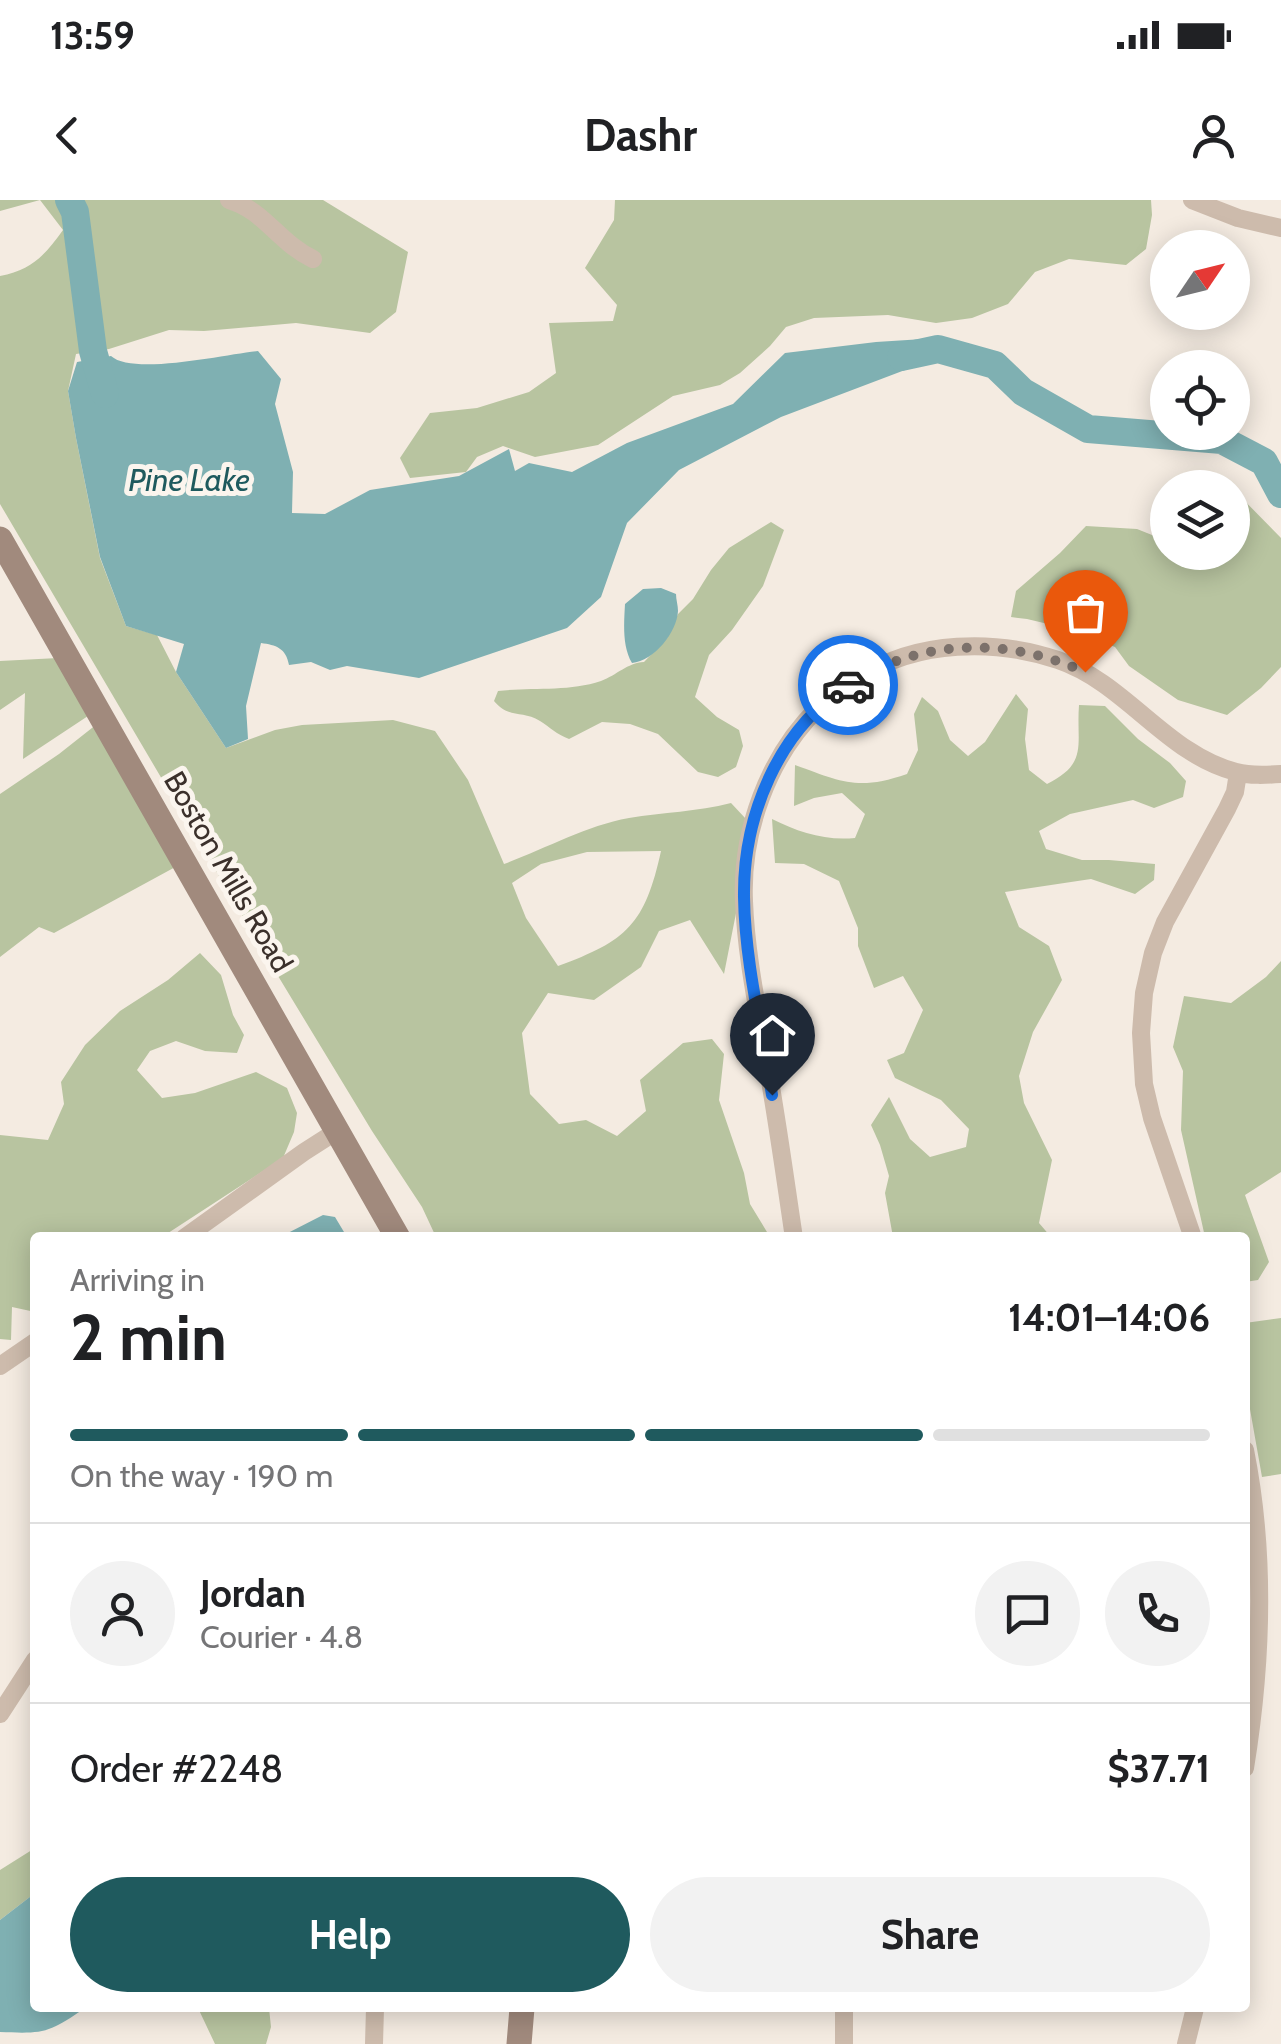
<!DOCTYPE html>
<meta charset="utf-8">
<style>
body{margin:0;font-family:Cabin,sans-serif;background:#f2f2f2;color:#202124;height:100vh;display:flex;flex-direction:column;font-size:38px;white-space:nowrap}
*{box-sizing:border-box;margin:0}
p{font-size:32px;color:#757577}
.icon{flex:none;width:55px;height:55px;fill:none;stroke:currentColor;stroke-width:2;stroke-linecap:round;stroke-linejoin:round}
.map{position:relative;flex:1;overflow:hidden}
.details{position:absolute;left:30px;top:1032px;width:1220px;height:780px;display:flex;flex-direction:column;background:#fff;border-radius:10px;box-shadow:0 5px 25px #0003}
.details>*{flex:none}
.needle{width:65px;rotate:55deg}
.fabs{position:absolute;left:1150px;top:30px;display:grid;gap:20px}
.fabs a{display:grid;place-items:center;width:100px;height:100px;border-radius:50%;background:#fff;box-shadow:0 5px 25px #0003;font-size:50px}
.pin{position:absolute;display:grid;place-items:center;width:85px;height:85px;color:#fff;margin:-102px -42px;border-radius:50% 50% 50% 0;rotate:-45deg;box-shadow:0 0 10px #0007}
.pin .icon{rotate:45deg}
.courier{position:absolute;display:grid;place-items:center;width:100px;height:100px;margin:-50px;border:8px solid #1a73e8;border-radius:50%;background:#fff;color:#222;box-shadow:0 2px 12px #0007}
.headline em{font-style:normal;font-weight:800}
.headline div{display:flex;flex-direction:column-reverse}
.headline{display:flex;align-items:center;justify-content:space-between;height:170px;padding:0 40px}
h1{font-size:65px;font-weight:800;line-height:75px}
.bar{display:grid;grid-template-columns:repeat(4,1fr);gap:15px 10px;align-content:center;height:120px;padding:0 40px}
.bar i{height:12px;border-radius:8px;background:#e0e0e0}
.bar .active{background:#1f5a5e}
.bar p{grid-column:span 4}
.line{display:flex;align-items:center;gap:25px;padding:0 40px;border-top:2px solid #e0e0e0}
.line div{flex:1}
.round{display:grid;place-items:center;flex:none;width:105px;height:105px;border-radius:52px;background:#f2f2f2}
.button{display:flex;gap:20px;margin-top:auto;padding:20px 40px}
.button a{flex:1;height:115px;border-radius:60px;background:#1f5a5e;color:#fff;font-size:40px;font-weight:800;line-height:115px;text-align:center}
.button a+a{background:#f2f2f2;color:#202124}
.status{display:flex;justify-content:space-between;align-items:center;height:70px;padding:0 50px;background:#fff;direction:ltr}
.status svg{height:28px;fill:currentColor}
header{display:flex;justify-content:space-between;align-items:center;height:130px;padding:0 40px;background:#fff;font-size:45px;font-weight:800}
.map>svg:first-child{display:block}
</style>
<div class="status"><b>13:59</b><svg viewBox="0 0 49 12"><path d="M0 12V9h3v3zM5 12V6h3v6zM10 12V3h3v9zM15 12V0h3v12zM26 1h20v11H26zM47 4h2v5h-2z"/></svg></div>
<header><svg class="icon" aria-label="back" viewBox="0 0 24 24"><path d="M15 5l-7 7 7 7"/></svg>Dashr<svg class="icon" aria-label="person" viewBox="0 0 24 24"><circle cx="12" cy="8" r="4"/><path d="M4 21q1-7 8-7t8 7"/></svg></header>
<div class="map">
<svg width="1281" height="1844" viewBox="0 0 1281 1844">
<rect width="100%" height="100%" fill="#f4ebe1"/>
<path fill="#b8c4a0" fill-rule="evenodd" d="M 0,0 L 323,0 L 408,52 L 396,112 L 370,133 L 296,123 L 204,131 L 169,130 L 109,149 L 76,154 L 68,191 L 76,238 L 100,358 L 126,426 L 157,435 L 176,472 L 226,548 L 275,530 L 302,525 L 393,520 L 435,531 L 468,580 L 504,664 C 545,649 585,626 629,618 C 663,612 697,612 731,603 L 746,619 L 739,698 L 724,774 L 690,720 L 659,731 L 641,767 L 594,800 L 548,793 L 522,833 L 530,894 L 559,924 L 586,920 L 617,936 L 646,911 L 640,880 L 683,843 L 712,839 L 724,854 L 719,900 L 744,973 L 750,1004 L 770,1037 L 436,1037 L 422,1007 L 372,931 L 275,771 L 0,304 L 0,76 C 32,70 45,55 63,30 L 40,0 L 0,11 ZM 661,651 C 645,724 627,741 558,766 L 526,718 L 512,683 L 541,664 L 587,652 Z
M 615,0 L 1151,0 L 1152,15 L 1146,49 L 1126,65 L 1069,59 L 1035,72 L 1008,104 L 972,118 L 936,123 L 888,115 L 814,118 L 786,127 L 770,146 L 740,173 L 720,185 L 673,196 L 598,245 L 535,257 L 503,246 L 477,257 L 466,272 L 410,278 L 400,258 L 430,213 L 477,208 L 529,192 L 556,173 L 549,123 L 613,121 L 617,105 L 585,68 L 614,20 Z
M 1232,288 L 1281,338 L 1281,467 L 1261,488 L 1227,515 L 1178,500 L 1129,466 L 1115,447 L 1069,429 L 1027,419 L 1011,417 L 1016,391 L 1060,353 L 1086,326 L 1137,329 L 1167,341 L 1168,352 L 1196,353 L 1207,357 L 1208,353 L 1232,352 Z
M 771,322 L 784,330 L 763,386 L 732,430 L 709,455 L 695,497 L 717,517 L 739,530 L 743,546 L 736,567 L 718,577 L 698,572 L 658,534 L 630,524 L 602,522 L 569,539 C 556,534 551,528 540,521 C 522,510 509,519 494,501 L 498,491 C 532,487 568,492 601,481 C 617,475 627,463 644,462 L 667,438 L 678,414 L 693,399 L 711,370 L 729,348 Z
M 58,458 L 91,514 L 23,559 L 25,493 L 0,510 L 0,461 Z
M 1016,494 L 1028,509 L 1025,539 L 1029,570 L 1047,584 C 1089,563 1076,545 1079,505 L 1105,506 L 1138,539 L 1170,563 L 1186,581 L 1183,597 L 1154,608 L 1133,600 L 1070,614 L 1039,631 L 1046,649 L 1082,660 L 1109,660 L 1155,664 L 1154,680 L 1135,694 L 1091,679 L 1005,692 L 1019,727 L 1049,746 L 1062,780 L 1033,832 L 1019,876 L 1024,903 L 1052,960 L 1039,1023 L 1051,1037 L 893,1037 L 885,993 L 889,976 L 880,945 L 871,925 L 889,897 L 910,939 L 930,957 L 966,947 L 969,929 L 941,900 L 895,878 L 887,860 L 904,853 L 923,810 L 903,776 L 874,788 L 858,746 L 858,728 L 839,681 L 804,664 L 775,663 L 772,619 C 798,632 825,641 855,638 L 865,614 L 842,593 L 814,598 L 794,606 L 795,565 C 842,582 858,591 907,574 L 918,550 L 914,514 L 922,497 L 938,511 L 950,540 L 968,556 L 985,542 Z
M 97,524 L 179,665 L 54,733 L 39,727 L 0,757 L 0,594 L 59,554 Z
M 200,753 L 221,775 L 233,815 L 244,835 L 237,853 L 205,851 L 176,841 L 150,851 L 137,870 L 162,898 L 195,893 L 256,872 L 287,888 L 297,913 L 294,932 L 283,958 L 162,1037 L 35,1038 L 35,1112 L 12,1107 L 11,1140 L 0,1139 L 0,935 L 48,940 L 64,904 L 61,882 L 85,845 L 120,811 L 168,780 Z
M 1281,761 L 1281,972 L 1245,995 L 1269,1062 L 1258,1080 L 1245,1082 L 1245,1038 L 1205,1037 L 1181,930 L 1183,871 L 1173,847 L 1184,796 L 1231,803 L 1266,777 Z
M 1281,1118 L 1281,1274 L 1262,1277 L 1245,1181 L 1245,1123 Z
M 35,1648 L 35,1693 L 0,1720 L 0,1670 Z
M 198,1808 L 269,1808 L 271,1827 L 266,1844 L 215,1844 Z"/>
<path fill="#7fb0b2" d="M 939,138 L 938,160 L 905,170 L 781,217 L 679,270 L 627,323 L 601,397 L 567,428 L 419,478 L 347,466 L 330,470 L 311,462 L 289,465 C 286,448 276,445 261,443 L 246,506 L 248,539 L 226,548 L 176,472 L 184,444 L 126,426 L 100,357 L 76,238 L 68,191 L 77,162 L 111,156 C 133,176 226,154 258,151 L 281,179 L 275,204 L 293,272 L 292,313 L 325,314 L 370,290 L 459,276 L 509,249 L 515,271 L 529,263 L 572,272 L 627,243 L 733,204 L 785,153 L 876,142 Z
M 661,388 L 676,394 C 676,400 678,405 678,411 C 677,432 654,461 632,463 C 622,446 624,423 625,404 L 643,389 Z
M 323,1015 L 335,1017 L 347,1037 L 280,1037 Z
M 35,1693 L 35,1808 L 85,1808 C 49,1833 44,1834 0,1832 L 0,1720 Z"/>
<g fill="none" stroke-linecap="round" stroke-linejoin="round">
<path stroke="#7fb0b2" stroke-width="28" d="M 69,0 L 75,12 L 93,151 L 105,194
M 901,157 L 938,149 L 995,165 L 1023,192 L 1088,229 L 1222,240 L 1264,262 L 1281,294"/>
<path stroke="#cdbbac" stroke-width="18" d="M 229,0 C 264,10 279,43 313,59
M 1192,0 L 1238,18 L 1281,28
M 184,1038 L 304,952 L 329,936 L 339,933
M 794,1038 C 785,978 777,918 766,858 C 757,806 746,754 744,701 C 741,632 768,557 818,508 C 831,496 846,486 861,477 C 917,440 996,439 1058,460 C 1126,483 1166,554 1236,572 C 1250,576 1266,575 1281,574
M 1193,1038 L 1152,918 L 1144,884 L 1141,833 L 1144,793 L 1153,753 L 1165,722 L 1227,609 L 1235,592 L 1238,573
M 0,1166 L 35,1142
M 1245,1250 C 1266,1355 1262,1463 1245,1568
M 0,1514 L 35,1460
M 374,1844 L 375,1808
M 844,1844 L 844,1808
M 1186,1844 L 1195,1808"/>
<path stroke="#a18a7d" stroke-width="25" d="M 0,339 L 398,1038
M 519,1844 L 522,1808"/>
</g>
<g fill="none" stroke-linecap="round" stroke-linejoin="round">
<path stroke="#7c716b" stroke-width="10" stroke-dasharray="0 18" d="M 848,485 C 921,438 1007,437 1085,472"/>
<path stroke="#1a73e8" stroke-width="12" d="M 772,895 C 762,830 745,763 744,697 C 743,616 778,530 848,485"/>
</g>
<g text-anchor="middle" stroke-width="10" stroke-linejoin="round" paint-order="stroke">
<g font-size="30" fill="#3b302b" stroke="#fbf5ee">
<text transform="translate(228 672) rotate(60)" y="10">Boston Mills Road</text>
</g>
<g font-size="32" font-style="italic" fill="#1f5a5e" stroke="#fbf5ee">
<text x="189" y="291">Pine Lake</text>
</g>
</g>
</svg>
<div class="fabs">
<a><svg class="needle" viewBox="-14 -14 28 28"><path d="M0-13l5 13h-10z" fill="#e53935"/><path d="M0 13l5-13h-10z" fill="#757577"/></svg></a>
<a><svg class="icon" aria-label="locate" viewBox="0 0 24 24"><circle cx="12" cy="12" r="6"/><path d="M12 2v4M12 18v4M2 12h4M18 12h4"/></svg></a>
<a><svg class="icon" aria-label="layers" viewBox="0 0 24 24"><path d="M12 4l9 5-9 5-9-5zM3 14l9 5 9-5"/></svg></a>
</div>
<div class="pin" style="left:1085px;top:472px;background:#ea580c"><svg class="icon" aria-label="bag" viewBox="0 0 24 24"><path d="M5 8h14l-1 12H6zM9 8a3 3 0 0 1 6 0"/></svg></div>
<div class="pin" style="left:772px;top:895px;background:#1f2937"><svg class="icon" aria-label="home" viewBox="0 0 24 24"><path d="M3 11l9-7 9 7M6 9v11h12V9"/></svg></div>
<div class="courier" style="left:848px;top:485px"><svg class="icon" aria-label="car" viewBox="0 0 24 24"><path d="M5 17H2v-5l4-1 3-4h7l3 4 3 1v5h-3M9 17h6M6 11h13"/><circle cx="7" cy="17" r="2"/><circle cx="17" cy="17" r="2"/></svg></div>
<section class="details">
<div class="headline"><div><h1>2 min</h1><p>Arriving in</p></div><em>14:01–14:06</em></div>
<div class="bar"><i class="active"></i><i class="active"></i><i class="active"></i><i></i><p>On the way · 190 m</p></div>
<div class="line" style="height:180px"><a class="round"><svg class="icon" aria-label="person" viewBox="0 0 24 24"><circle cx="12" cy="8" r="4"/><path d="M4 21q1-7 8-7t8 7"/></svg></a><div><b>Jordan</b><p>Courier · 4.8</p></div><a class="round"><svg class="icon" aria-label="chat" viewBox="0 0 24 24"><path d="M4 5h16v11H9l-5 4z"/></svg></a><a class="round"><svg class="icon" aria-label="phone" viewBox="0 0 24 24"><path d="M5 4h4l2 5-3 2q2 4 5 5l2-3 5 2v4C11 20 4 13 5 4z"/></svg></a></div>
<div class="line" style="height:130px"><div>Order #2248</div><b>$37.71</b></div>
<div class="button"><a>Help</a><a>Share</a></div>
</section>
</div>
